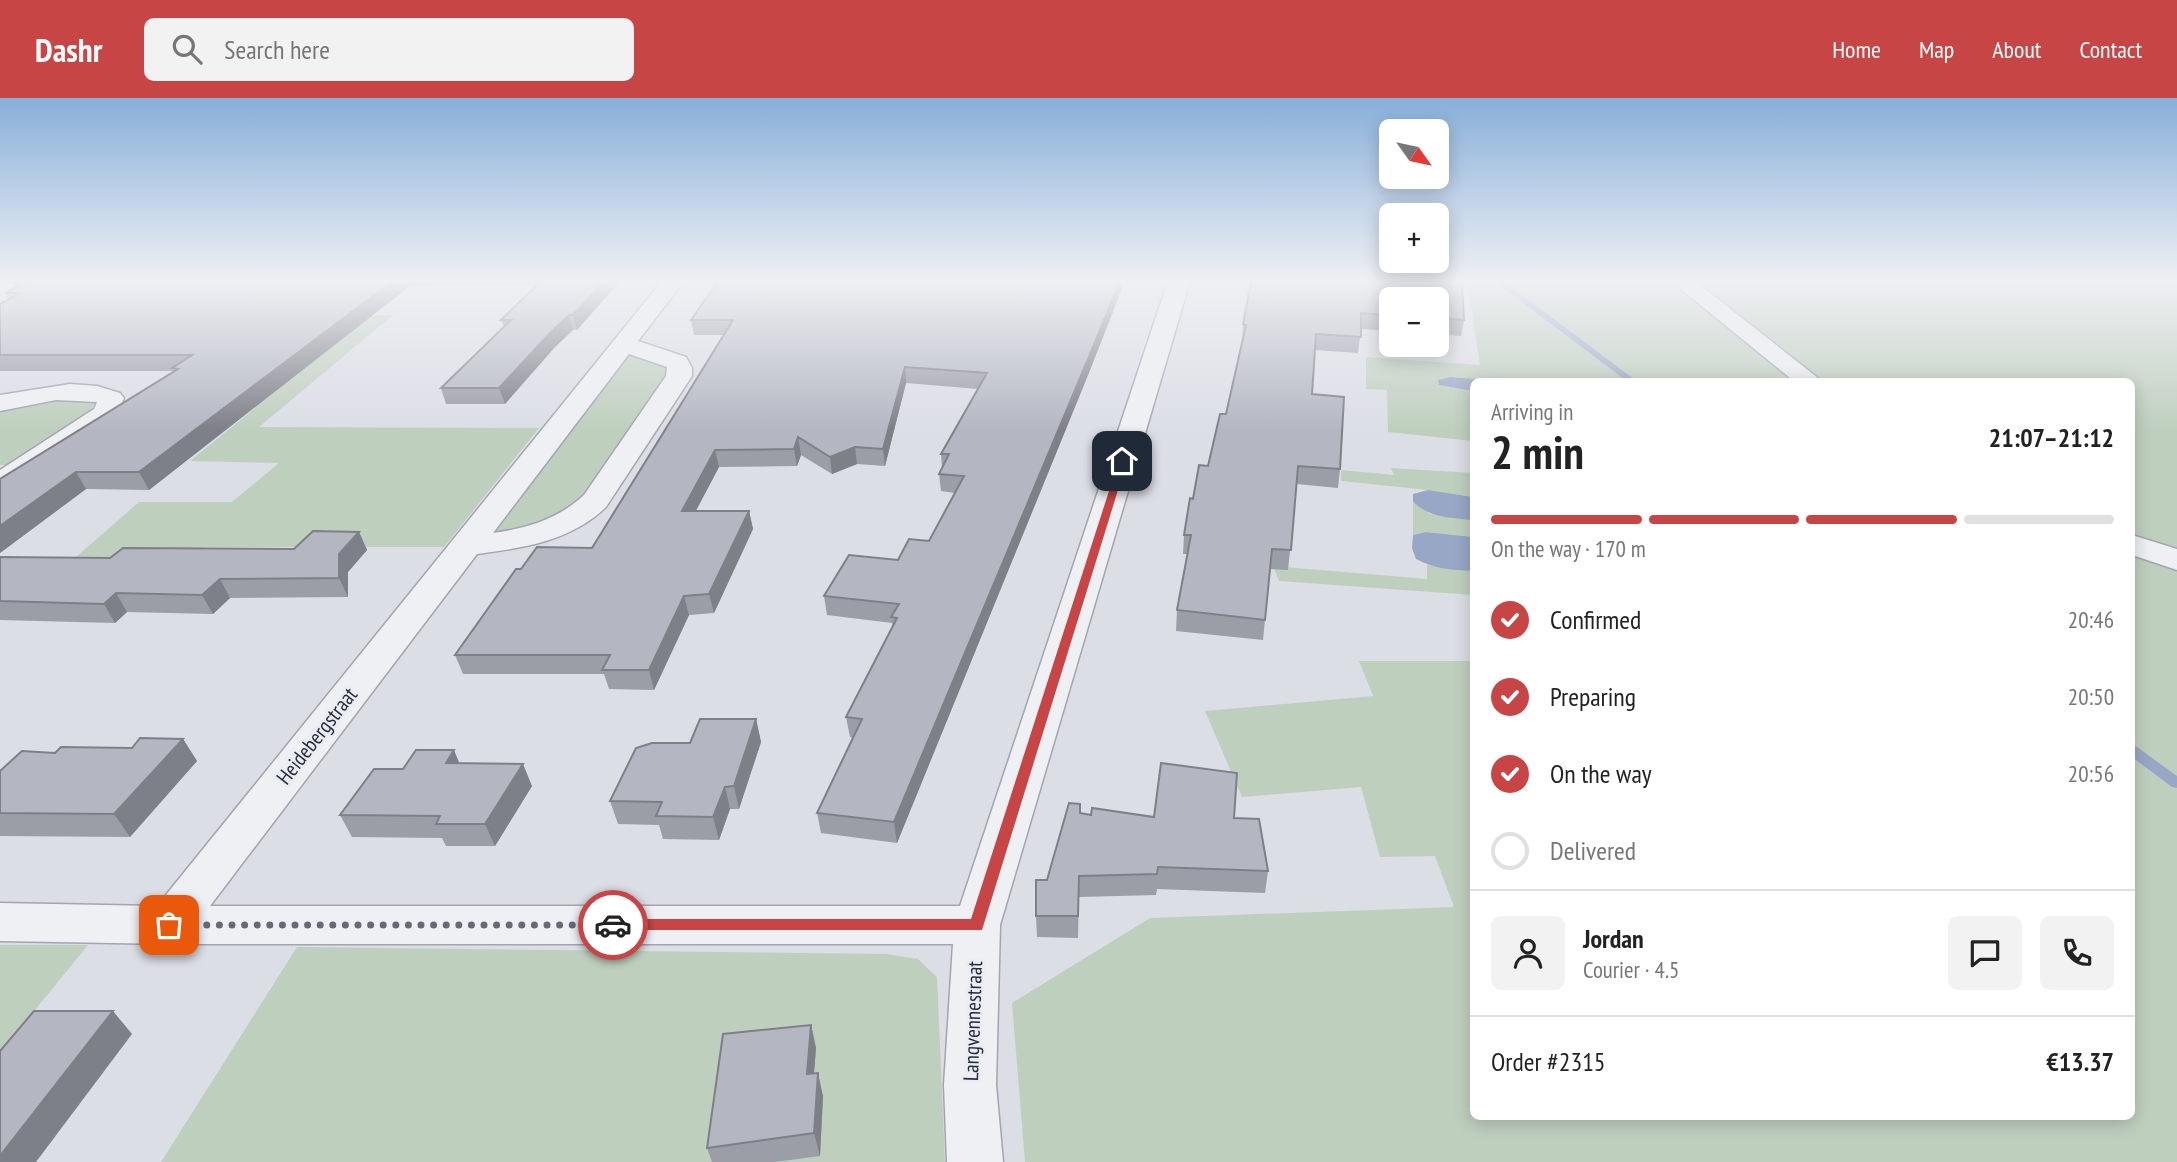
<!DOCTYPE html>
<meta charset="utf-8">
<style>
body{margin:0;font-family:"PT Sans Narrow",sans-serif;background:#f2f2f2;color:#222;height:100vh;display:flex;flex-direction:column;font-size:26px;white-space:nowrap}
*{box-sizing:border-box;margin:0}
p{font-size:23px;color:#767676}
.icon{flex:none;width:38px;height:38px;fill:none;stroke:currentColor;stroke-width:2;stroke-linecap:round;stroke-linejoin:round}
.map{position:relative;flex:1;overflow:hidden}
.drawer{position:absolute;left:1470px;top:280px;width:665px;height:742px;display:flex;flex-direction:column;background:#fff;border-radius:10px;box-shadow:0 4px 18px #0003}
.drawer>*{flex:none}
.needle{width:46px;rotate:123deg}
.controls{position:absolute;left:1379px;top:21px;display:grid;gap:14px}
.controls a{display:grid;place-items:center;width:70px;height:70px;border-radius:10px;background:#fff;box-shadow:0 4px 18px #0003;font-size:35px}
.pin{position:absolute;display:grid;place-items:center;width:60px;height:60px;color:#fff;margin:-30px;border-radius:14px;box-shadow:0 4px 10px #0006}
.courier{position:absolute;display:grid;place-items:center;width:70px;height:70px;margin:-35px;border:5px solid #c74645;border-radius:50%;background:#fff;color:#222;box-shadow:0 2px 9px #0007}
.headline em{font-style:normal;font-weight:700}
.headline div{display:flex;flex-direction:column-reverse}
.headline{display:flex;align-items:center;justify-content:space-between;height:119px;padding:0 21px}
h1{font-size:46px;font-weight:700;line-height:52px}
.bar{display:grid;grid-template-columns:repeat(4,1fr);gap:10px 7px;align-content:center;height:84px;padding:0 21px}
.bar i{height:9px;border-radius:5px;background:#e0e0e0}
.bar .on{background:#c74645}
.bar p{grid-column:span 4}
.line{display:flex;align-items:center;gap:18px;padding:0 21px;border-top:2px solid #e0e0e0}
.line div{flex:1}
.round{display:grid;place-items:center;flex:none;width:74px;height:74px;border-radius:10px;background:#f2f2f2}
ol{padding:0 21px;list-style:none}
li{display:flex;align-items:center;gap:21px;height:77px}
li p{margin-inline-start:auto}
li .icon{padding:7px;border-radius:50%;background:#c74645;color:#fff;stroke-width:4}
li:last-child{color:#767676}
li i{width:38px;height:38px;border:4px solid #e0e0e0;border-radius:50%}
header{display:flex;align-items:center;gap:42px;box-sizing:border-box;height:98px;padding:0 35px;background:#c74645;color:#fff}
header strong{font-size:33px}
nav{display:flex;gap:38px;margin-inline-start:auto;font-size:24px}
.search{width:490px;height:63px;background:#f2f2f2;display:flex;align-items:center;gap:18px;box-sizing:border-box;padding:0 24px;border-radius:10px;color:#767676;font-size:26px}
.map>svg:first-child{display:block}
</style>
<header>
<strong>Dashr</strong>
<div class="search"><svg class="icon" aria-label="search" viewBox="0 0 24 24"><circle cx="10" cy="10" r="6"/><path d="M15 15l6 6"/></svg>Search here</div>
<nav><a>Home</a><a>Map</a><a>About</a><a>Contact</a></nav>
</header>
<div class="map">
<svg width="2177" height="1064" viewBox="0 0 2177 1064">
<rect width="100%" height="100%" fill="#dcdee6"/>
<path fill="#bfcfbe" d="M 1467,183 L 2177,183 L 2177,1064 L 1025,1064 L 1012,905 L 1150,820 L 1454,809 L 1435,758 L 1380,759 L 1361,689 L 1242,699 L 1205,613 L 1373,598 L 1359,563 L 1473,563 L 1474,1018 L 2132,1018 L 2132,284 L 1503,284 L 1450,279 L 1439,282 L 1440,287 L 1473,293 L 1473,343 L 1388,334 L 1387,292 L 1366,291 L 1366,259 L 1480,267 Z
M 369,217 L 393,217 L 259,329 L 539,330 L 444,449 L 203,449 L 147,460 L 76,459 L 139,404 L 232,404 L 279,365 L 190,363 Z
M 635,257 L 668,268 L 668,278 L 581,404 L 558,421 L 499,435 L 492,432 L 627,258 Z
M 26,301 L 91,301 L 96,304 L 85,319 L 15,367 L 0,367 L 0,307 Z
M 1391,370 L 1473,375 L 1473,399 L 1428,392 L 1341,383 L 1341,372 L 1394,377 Z
M 1413,403 L 1430,416 L 1473,422 L 1473,439 L 1427,434 L 1413,437 Z
M 1427,467 L 1473,473 L 1473,497 L 1279,483 L 1273,468 L 1427,481 Z
M 0,847 L 88,847 L 0,955 Z
M 297,849 L 886,856 L 918,861 L 937,879 L 945,1064 L 161,1064 Z"/>
<path fill="#98a7c5" d="M 1450,279 L 1503,283 L 1474,284 L 1473,293 L 1439,287 L 1438,282 Z
M 1428,392 L 1473,399 L 1473,422 C 1453,420 1427,420 1413,403 L 1413,396 Z
M 1426,434 L 1473,439 L 1473,473 C 1453,472 1434,471 1416,461 L 1412,450 L 1413,437 Z"/>
<g fill="none" stroke-linecap="round" stroke-linejoin="round">
<path fill="#98a7c5" fill-rule="evenodd" d="M 1494,183 L 1503,183 L 1638,284 L 1628,284 Z
M 2132,647 L 2137,649 L 2177,678 L 2177,690 L 2172,689 L 2132,659 Z"/>
<defs>
<path id="street" d="M 662,183 L 684,183 L 638,243 L 686,259 L 692,270 L 692,278 L 606,409 C 571,443 523,450 477,456 L 210,808 L 960,808 L 1168,183 L 1190,183 L 1000,827 L 996,987 L 1003,1064 L 947,1064 L 944,987 L 953,846 L 169,846 L 0,843 L 0,805 L 157,808 ZM 629,256 L 667,269 L 666,278 L 584,397 C 558,421 528,430 493,435 Z
M 1671,183 L 1695,183 L 1823,284 L 1795,284 Z
M 70,286 L 97,288 L 120,295 L 124,300 L 115,321 L 10,391 L 0,394 L 0,372 L 94,311 L 97,304 L 56,302 L 0,313 L 0,297 Z
M 2132,437 L 2177,451 L 2177,472 L 2132,457 Z"/>
</defs>
<use href="#street" stroke="#a2a5af" stroke-width="3"/>
<use href="#street" fill="#eff0f4" fill-rule="evenodd"/>
</g>
<path fill="#9b9da7" d="M 12,183 L 620,183 L 577,232 L 573,232 L 555,249 L 505,306 L 446,306 L 441,290 L 504,229 L 501,222 L 536,187 L 410,188 L 149,392 L 86,391 L 0,455 L 0,381 L 173,273 L 0,273 L 0,206 L 8,201 L 5,195 L 16,189 Z
M 718,183 L 1125,183 L 1088,277 L 897,745 L 821,735 L 817,715 L 853,640 L 850,639 L 846,619 L 893,529 L 892,525 L 827,517 L 824,498 L 898,462 L 929,443 L 955,395 L 941,393 L 939,376 L 942,370 L 941,356 L 978,291 L 906,285 L 885,368 L 857,366 L 832,376 L 801,357 L 797,368 L 719,369 L 696,413 L 749,413 L 753,431 L 714,515 L 689,517 L 654,592 L 609,591 L 604,576 L 463,576 L 455,557 L 521,471 L 592,450 L 724,237 L 694,237 L 691,222 Z
M 1251,183 L 1462,183 L 1464,222 L 1461,238 L 1437,236 L 1437,201 L 1391,201 L 1391,233 L 1361,231 L 1358,255 L 1315,252 L 1312,296 L 1344,299 L 1340,371 L 1338,390 L 1297,386 L 1288,472 L 1270,471 L 1263,542 L 1176,533 L 1177,512 L 1187,456 L 1183,456 L 1184,437 L 1190,400 L 1193,401 L 1199,367 L 1208,368 L 1220,316 L 1226,316 L 1242,243 L 1243,226 Z
M 359,434 L 367,452 L 348,474 L 348,499 L 230,500 L 213,516 L 127,514 L 115,525 L 0,522 L 0,459 L 110,460 L 294,451 Z
M 756,621 L 761,644 L 739,711 L 730,711 L 719,742 L 663,741 L 659,727 L 618,726 L 610,703 L 690,645 Z
M 183,641 L 197,663 L 130,739 L 0,738 L 0,673 L 55,655 L 132,650 Z
M 459,665 L 532,688 L 495,748 L 446,748 L 442,740 L 352,739 L 340,717 L 403,671 Z
M 1080,715 L 1091,717 L 1154,719 L 1234,720 L 1268,773 L 1265,795 L 1157,791 L 1156,797 L 1079,799 L 1078,840 L 1037,839 L 1036,818 L 1047,782 Z
M 1474,767 L 1474,782 L 1471,775 Z
M 811,927 L 816,950 L 814,975 L 823,998 L 820,1058 L 775,1064 L 712,1064 L 707,1050 Z"/>
<path fill="#7e8088" d="M 393,183 L 409,183 L 410,188 L 149,392 L 139,374 Z
M 604,183 L 620,183 L 577,232 L 573,217 Z
M 1120,183 L 1125,183 L 1088,277 L 897,745 L 894,724 Z
M 569,217 L 573,232 L 555,249 L 505,306 L 499,290 L 551,234 Z
M 905,269 L 906,285 L 885,368 L 883,351 Z
M 798,339 L 801,357 L 797,368 L 794,351 Z
M 855,349 L 857,366 L 832,376 L 830,359 Z
M 715,352 L 719,369 L 686,431 L 682,413 Z
M 76,374 L 86,391 L 0,455 L 0,428 Z
M 749,413 L 753,431 L 714,515 L 709,496 Z
M 359,434 L 367,452 L 348,474 L 348,499 L 339,480 L 339,456 Z
M 220,481 L 230,500 L 213,516 L 202,497 Z
M 116,495 L 127,514 L 115,525 L 104,506 Z
M 684,498 L 689,517 L 654,592 L 649,572 Z
M 756,621 L 761,644 L 739,711 L 734,688 Z
M 183,641 L 197,663 L 130,739 L 114,716 Z
M 454,652 L 463,674 L 446,665 Z
M 523,666 L 532,688 L 495,748 L 485,726 Z
M 725,689 L 730,711 L 719,742 L 713,719 Z
M 113,913 L 132,936 L 36,1064 L 0,1064 L 0,1058 Z
M 811,927 L 816,950 L 812,999 L 807,976 Z
M 818,975 L 823,998 L 820,1058 L 814,1035 Z"/>
<path fill="#b4b7c2" stroke="#7e8088" stroke-width="2" d="M 27,183 L 393,183 L 139,374 L 76,374 L 0,428 L 0,381 L 178,271 L 172,270 L 192,257 L 0,257 L 0,206 L 21,195 L 5,195 Z
M 541,183 L 604,183 L 573,217 L 569,217 L 551,234 L 499,290 L 441,290 L 511,222 L 501,222 Z
M 718,183 L 1120,183 L 1088,261 L 894,724 L 817,715 L 862,621 L 846,619 L 897,520 L 891,519 L 899,506 L 824,498 L 849,457 L 898,462 L 909,441 L 929,443 L 964,378 L 939,376 L 949,356 L 941,356 L 987,275 L 905,269 L 883,351 L 855,349 L 830,359 L 798,339 L 794,351 L 715,352 L 682,413 L 749,413 L 709,496 L 684,498 L 649,572 L 602,572 L 610,557 L 455,557 L 516,471 L 521,471 L 537,449 L 592,450 L 733,222 L 691,222 Z
M 1251,183 L 1462,183 L 1464,222 L 1437,220 L 1437,201 L 1391,201 L 1391,217 L 1361,215 L 1361,239 L 1316,236 L 1312,296 L 1344,299 L 1340,371 L 1298,368 L 1291,452 L 1272,451 L 1265,522 L 1177,512 L 1191,437 L 1184,437 L 1190,400 L 1193,401 L 1199,367 L 1208,368 L 1220,316 L 1226,316 L 1246,227 L 1243,226 Z
M 313,433 L 359,434 L 339,456 L 339,480 L 220,481 L 202,497 L 116,495 L 104,506 L 0,503 L 0,459 L 110,460 L 123,450 L 294,451 Z
M 700,621 L 756,621 L 734,688 L 725,689 L 713,719 L 656,718 L 662,704 L 610,703 L 636,650 L 652,645 L 690,645 Z
M 140,640 L 183,641 L 114,716 L 0,715 L 0,673 L 22,653 L 55,655 L 61,649 L 132,650 Z
M 416,652 L 454,652 L 446,665 L 523,666 L 485,726 L 436,726 L 440,718 L 340,717 L 374,671 L 403,671 Z
M 1161,665 L 1237,675 L 1234,720 L 1259,721 L 1268,773 L 1158,769 L 1157,776 L 1079,778 L 1078,818 L 1036,818 L 1036,782 L 1047,782 L 1069,705 L 1080,706 L 1080,715 L 1091,717 L 1092,710 L 1154,719 Z
M 34,913 L 113,913 L 0,1058 L 0,953 Z
M 811,927 L 807,976 L 818,975 L 814,1035 L 707,1050 L 723,936 Z"/>
<linearGradient id="sky" x2="0" y2="1"><stop stop-color="#88afda"/><stop offset="0.55" stop-color="#eff0f4"/><stop offset="1" stop-color="#eff0f4" stop-opacity="0"/></linearGradient>
<rect width="2177" height="332" fill="url(#sky)"/>
<path fill="#c74645" d="M 1119,362 L 1127,363 L 982,832 L 608,832 L 606,827 L 608,823 L 613,821 L 971,821 Z"/>
<g fill="none" stroke-linecap="round" stroke-linejoin="round">
<path stroke="#666a77" stroke-width="7" stroke-dasharray="0 12.6" d="M 169,827 L 613,827"/>
</g>
<g text-anchor="middle" stroke-width="6" stroke-linejoin="round" paint-order="stroke">
<g font-size="21" fill="#272b3b" stroke="#ebedf4">
<text transform="translate(317 638) rotate(-52)" y="7">Heidebergstraat</text>
<text transform="translate(973 923) rotate(-88)" y="7">Langvennestraat</text>
</g>
</g>
</svg>
<div class="controls">
<a><svg class="needle" viewBox="-14 -14 28 28"><path d="M0-13l5 13h-10z" fill="#e53935"/><path d="M0 13l5-13h-10z" fill="#767676"/></svg></a>
<a>+</a>
<a>−</a>
</div>
<div class="pin" style="left:169px;top:827px;background:#ea580c"><svg class="icon" aria-label="bag" viewBox="0 0 24 24"><path d="M5 8h14l-1 12H6zM9 8a3 3 0 0 1 6 0"/></svg></div>
<div class="pin" style="left:1122px;top:363px;background:#1f2937"><svg class="icon" aria-label="home" viewBox="0 0 24 24"><path d="M3 11l9-7 9 7M6 9v11h12V9"/></svg></div>
<div class="courier" style="left:613px;top:827px"><svg class="icon" aria-label="car" viewBox="0 0 24 24"><path d="M5 17H2v-5l4-1 3-4h7l3 4 3 1v5h-3M9 17h6M6 11h13"/><circle cx="7" cy="17" r="2"/><circle cx="17" cy="17" r="2"/></svg></div>
<section class="drawer">
<div class="headline"><div><h1>2 min</h1><p>Arriving in</p></div><em>21:07–21:12</em></div>
<div class="bar"><i class="on"></i><i class="on"></i><i class="on"></i><i></i><p>On the way · 170 m</p></div>
<ol>
<li><svg class="icon" aria-label="check" viewBox="0 0 24 24"><path d="M5 12l5 5 9-10"/></svg>Confirmed<p>20:46</p></li>
<li><svg class="icon" aria-label="check" viewBox="0 0 24 24"><path d="M5 12l5 5 9-10"/></svg>Preparing<p>20:50</p></li>
<li><svg class="icon" aria-label="check" viewBox="0 0 24 24"><path d="M5 12l5 5 9-10"/></svg>On the way<p>20:56</p></li>
<li><i></i>Delivered</li>
</ol>
<div class="line" style="height:126px"><a class="round"><svg class="icon" aria-label="person" viewBox="0 0 24 24"><circle cx="12" cy="8" r="4"/><path d="M4 21q1-7 8-7t8 7"/></svg></a><div><b>Jordan</b><p>Courier · 4.5</p></div><a class="round"><svg class="icon" aria-label="chat" viewBox="0 0 24 24"><path d="M4 5h16v11H9l-5 4z"/></svg></a><a class="round"><svg class="icon" aria-label="phone" viewBox="0 0 24 24"><path d="M5 4h4l2 5-3 2q2 4 5 5l2-3 5 2v4C11 20 4 13 5 4z"/></svg></a></div>
<div class="line" style="height:91px"><div>Order #2315</div><b>€13.37</b></div>
</section>
</div>
